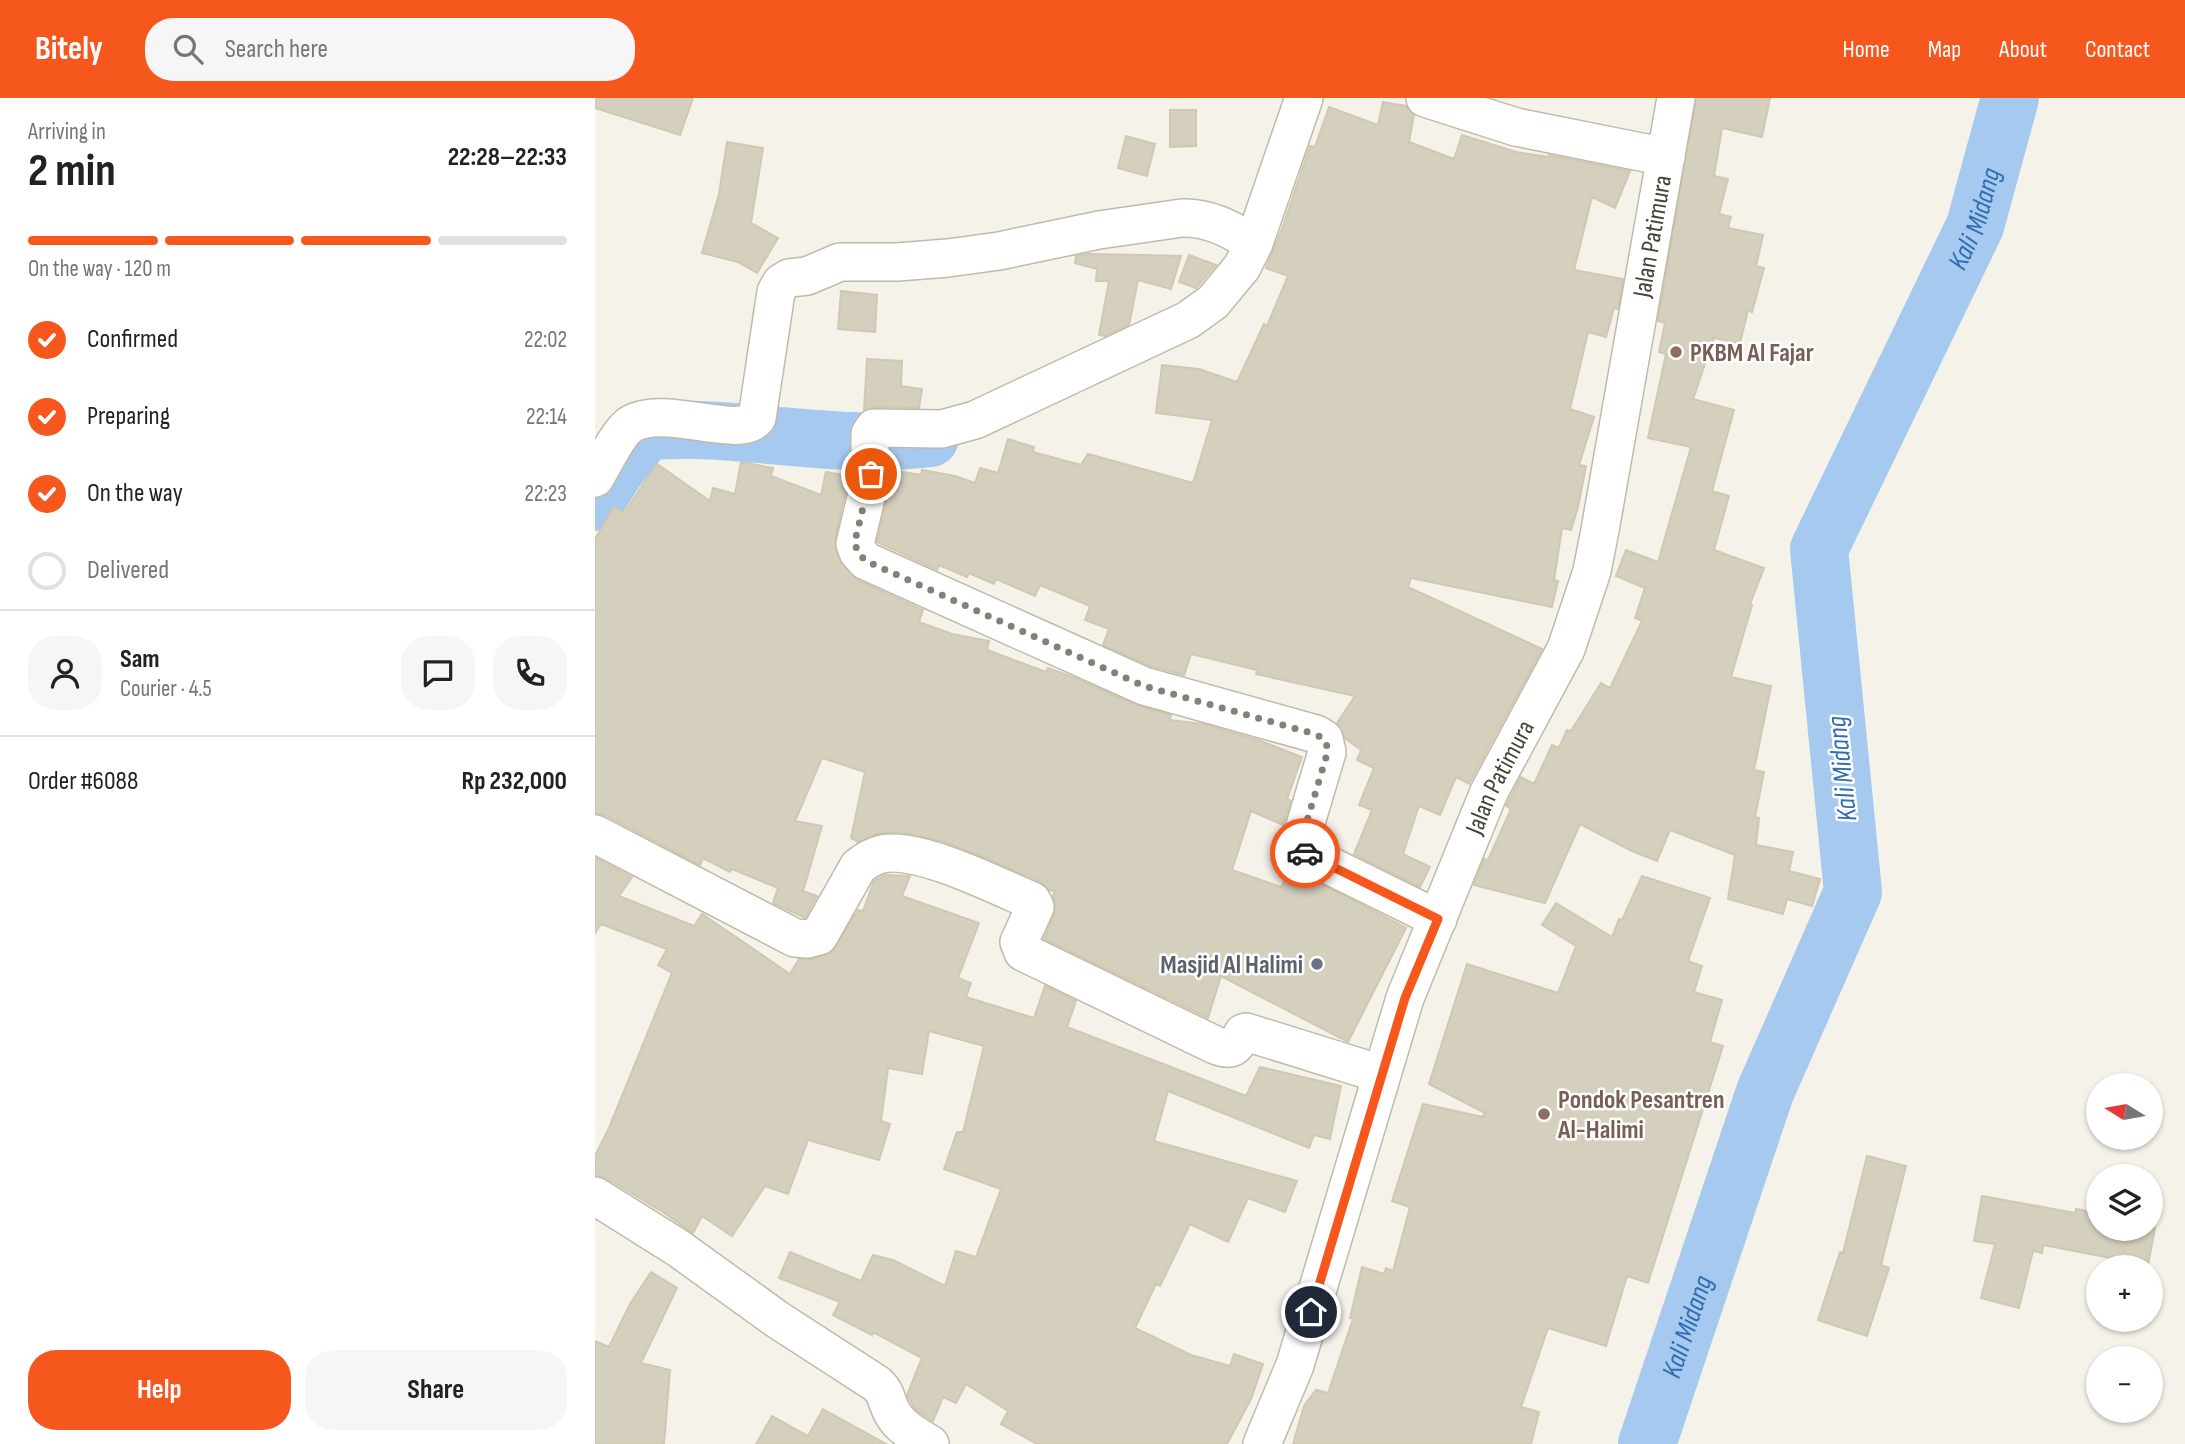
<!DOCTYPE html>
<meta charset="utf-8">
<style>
body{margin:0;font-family:"Sofia Sans Condensed",sans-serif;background:#f6f6f6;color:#222;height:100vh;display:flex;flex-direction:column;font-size:26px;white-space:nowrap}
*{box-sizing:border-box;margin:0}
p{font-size:23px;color:#767676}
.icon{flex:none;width:38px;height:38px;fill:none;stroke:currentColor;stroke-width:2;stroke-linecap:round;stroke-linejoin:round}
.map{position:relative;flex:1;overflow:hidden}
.side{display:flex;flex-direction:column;background:#fff;width:595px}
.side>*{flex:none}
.needle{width:46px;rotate:281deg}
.fabs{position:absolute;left:1491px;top:975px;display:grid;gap:14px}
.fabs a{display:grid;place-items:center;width:77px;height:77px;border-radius:50%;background:#fff;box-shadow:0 2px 5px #0004;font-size:35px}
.pin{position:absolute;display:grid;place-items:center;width:60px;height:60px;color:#fff;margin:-30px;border:4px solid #fff;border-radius:50%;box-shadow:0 2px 7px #0007}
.courier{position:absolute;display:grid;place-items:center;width:70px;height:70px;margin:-35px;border:5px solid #f6571d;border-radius:50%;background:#fff;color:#222;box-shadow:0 2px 9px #0007}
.head em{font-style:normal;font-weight:700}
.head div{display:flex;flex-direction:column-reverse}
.head{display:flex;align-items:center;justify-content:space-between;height:119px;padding:0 28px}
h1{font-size:46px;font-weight:700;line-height:52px}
.bar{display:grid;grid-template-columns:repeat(4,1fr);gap:10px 7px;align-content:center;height:84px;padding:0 28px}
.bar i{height:9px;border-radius:5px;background:#e0e0e0}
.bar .selected{background:#f6571d}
.bar p{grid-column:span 4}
.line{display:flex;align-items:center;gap:18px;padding:0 28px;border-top:2px solid #e0e0e0}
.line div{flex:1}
.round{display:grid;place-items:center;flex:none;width:74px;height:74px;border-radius:28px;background:#f6f6f6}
ol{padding:0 28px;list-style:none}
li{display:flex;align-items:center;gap:21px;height:77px}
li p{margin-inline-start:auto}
li .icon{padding:7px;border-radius:50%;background:#f6571d;color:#fff;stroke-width:4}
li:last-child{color:#767676}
li i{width:38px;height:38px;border:4px solid #e0e0e0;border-radius:50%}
.action{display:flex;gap:14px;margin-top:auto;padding:14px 28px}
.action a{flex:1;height:80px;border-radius:28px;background:#f6571d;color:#fff;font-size:28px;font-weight:700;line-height:80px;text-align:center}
.action a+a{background:#f6f6f6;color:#222}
header{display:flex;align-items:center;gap:42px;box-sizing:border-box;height:98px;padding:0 35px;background:#f6571d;color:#fff}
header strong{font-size:33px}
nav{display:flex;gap:38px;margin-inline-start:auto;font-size:24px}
.search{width:490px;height:63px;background:#f6f6f6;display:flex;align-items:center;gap:18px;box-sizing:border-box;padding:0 24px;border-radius:28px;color:#767676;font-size:26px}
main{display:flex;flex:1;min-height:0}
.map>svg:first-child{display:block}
</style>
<header>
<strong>Bitely</strong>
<div class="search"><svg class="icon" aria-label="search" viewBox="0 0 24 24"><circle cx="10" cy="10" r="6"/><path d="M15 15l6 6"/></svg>Search here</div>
<nav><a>Home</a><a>Map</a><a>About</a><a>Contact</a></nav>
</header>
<main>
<section class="side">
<div class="head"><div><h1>2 min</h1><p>Arriving in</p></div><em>22:28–22:33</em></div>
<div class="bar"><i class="selected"></i><i class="selected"></i><i class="selected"></i><i></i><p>On the way · 120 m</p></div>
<ol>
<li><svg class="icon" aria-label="check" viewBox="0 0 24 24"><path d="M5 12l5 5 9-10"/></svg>Confirmed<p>22:02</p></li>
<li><svg class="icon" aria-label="check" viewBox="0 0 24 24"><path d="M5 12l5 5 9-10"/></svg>Preparing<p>22:14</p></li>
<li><svg class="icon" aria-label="check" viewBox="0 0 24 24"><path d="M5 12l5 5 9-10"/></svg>On the way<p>22:23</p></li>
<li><i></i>Delivered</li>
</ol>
<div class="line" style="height:126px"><a class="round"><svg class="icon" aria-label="person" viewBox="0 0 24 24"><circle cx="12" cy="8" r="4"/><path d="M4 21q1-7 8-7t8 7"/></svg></a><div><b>Sam</b><p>Courier · 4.5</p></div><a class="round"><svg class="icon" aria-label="chat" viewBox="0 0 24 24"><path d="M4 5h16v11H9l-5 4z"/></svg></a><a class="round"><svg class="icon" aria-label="phone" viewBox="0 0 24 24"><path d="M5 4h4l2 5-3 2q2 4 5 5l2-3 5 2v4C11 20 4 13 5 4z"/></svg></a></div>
<div class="line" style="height:91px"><div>Order #6088</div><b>Rp 232,000</b></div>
<div class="action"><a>Help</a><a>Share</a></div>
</section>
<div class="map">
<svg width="1590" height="1346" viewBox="0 0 1590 1346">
<rect width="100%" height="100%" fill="#f4f2e9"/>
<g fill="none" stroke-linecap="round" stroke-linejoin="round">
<g stroke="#a6c9ef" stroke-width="58">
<path d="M 0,404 L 20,373 L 51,333 C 69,333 87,331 105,332 C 183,335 257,350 335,340"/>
<path id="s1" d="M 1052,1346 L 1170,994 L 1258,794 L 1224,451 L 1380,128 L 1415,0"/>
</g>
</g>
<path fill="#d5cfbe" stroke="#d0c8b1" stroke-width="2" d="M 0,0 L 98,0 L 85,37 L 0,10 Z
M 1101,0 L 1175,0 L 1167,39 L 1127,30 L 1119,78 L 1133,81 L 1124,116 L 1136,119 L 1133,130 L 1168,137 L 1161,168 L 1169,170 L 1157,214 L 1153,212 L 1145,245 L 1119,240 L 1098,301 L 1139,312 L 1117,393 L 1134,398 L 1119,452 L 1169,470 L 1155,506 L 1157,507 L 1136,579 L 1176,588 L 1159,672 L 1169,674 L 1160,719 L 1164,720 L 1161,747 L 1198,754 L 1194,773 L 1225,781 L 1217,808 L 1192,801 L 1188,816 L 1133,801 L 1140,757 L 1075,732 L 1062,763 L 1037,753 L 985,726 L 950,805 L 879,787 L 889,761 L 893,762 L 916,711 L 911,708 L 926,679 L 939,686 L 957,647 L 964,650 L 972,632 L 976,633 L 1006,585 L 1015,590 L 1047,523 L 1040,520 L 1050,490 L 1021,478 L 1031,452 L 1063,464 L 1096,349 L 1053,340 L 1071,256 L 1064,254 L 1070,225 L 1063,223 Z
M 788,4 L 811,8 L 819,17 L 814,44 L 859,61 L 867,37 L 921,54 L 954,59 L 954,57 L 1035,73 L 1020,110 L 997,99 L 979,172 L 1028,181 L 1023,211 L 1019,210 L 1011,239 L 993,234 L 975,311 L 999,319 L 984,367 L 991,368 L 983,409 L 976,432 L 967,430 L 959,482 L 963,483 L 957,509 L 816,480 L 813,489 L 947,551 L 874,686 L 861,679 L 845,717 L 824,708 L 808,756 L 835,769 L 825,789 L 759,756 L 777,712 L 764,707 L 779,670 L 762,662 L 766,652 L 751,641 L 742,625 L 760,598 L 661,576 L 662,572 L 596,556 L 589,577 L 556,568 L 508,547 L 514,531 L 490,522 L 495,508 L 445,487 L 440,498 L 401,481 L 399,486 L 374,475 L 372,479 L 344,467 L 342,472 L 282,444 L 295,388 L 296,372 L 326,377 L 327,372 L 360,378 L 380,385 L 385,370 L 403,375 L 413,341 L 439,349 L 438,354 L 486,367 L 493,356 L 598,385 L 617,322 L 561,315 L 567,267 L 604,271 L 642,284 L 669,226 L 672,228 L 693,178 L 671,170 L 687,131 L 715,48 L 720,49 L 734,9 L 783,27 Z
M 575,12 L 601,12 L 601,48 L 575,49 Z
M 531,38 L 560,46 L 552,78 L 523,70 Z
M 132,44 L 168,50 L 156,125 L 183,140 L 162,175 L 143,164 L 107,155 L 124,96 Z
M 493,156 L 547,157 L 586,158 L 576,191 L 543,182 L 534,227 L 510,238 L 504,237 L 514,183 L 501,183 L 502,171 L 480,165 L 481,158 Z
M 594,157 L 621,167 L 601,190 L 584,184 Z
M 246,193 L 282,197 L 280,234 L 243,231 Z
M 272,261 L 307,263 L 306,288 L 327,291 L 324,310 L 279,309 L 269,312 Z
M 146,364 L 178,370 L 176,378 L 226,397 L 231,374 L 254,378 L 240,441 L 244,462 L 262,482 L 328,512 L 324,524 L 357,536 L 394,543 L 392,552 L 451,574 L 453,570 L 480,580 L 541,607 L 576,617 L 575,622 L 608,626 L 663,642 L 707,659 L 692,701 L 696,703 L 688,727 L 656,713 L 637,772 L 686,789 L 696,770 L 811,830 L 753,944 L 626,878 L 613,920 L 449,841 L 459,817 L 461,808 L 458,798 L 460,793 L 454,792 L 446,784 L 391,760 L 347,743 L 305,734 L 282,736 L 263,744 L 256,740 L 270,674 L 227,660 L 200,723 L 227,728 L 208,793 L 222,798 L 210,820 L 178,805 L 183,790 L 137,771 L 135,774 L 108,760 L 105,767 L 10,717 L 0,715 L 0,441 L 19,409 L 29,415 L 62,366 L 115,403 L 118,390 L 140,396 Z
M 0,760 L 37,779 L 24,798 L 99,828 L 107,816 L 195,876 L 204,861 L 217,861 L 237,854 L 263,812 L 268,813 L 279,783 L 290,777 L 315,778 L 307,798 L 384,825 L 363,880 L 376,885 L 371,899 L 439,920 L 450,888 L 481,903 L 472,929 L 651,998 L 665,969 L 746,988 L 735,1041 L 719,1037 L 714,1050 L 573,993 L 559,1043 L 702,1083 L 690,1114 L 653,1100 L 633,1144 L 595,1126 L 565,1188 L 561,1186 L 540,1230 L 596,1257 L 635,1268 L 639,1256 L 668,1266 L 656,1301 L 632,1346 L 442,1346 L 406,1326 L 413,1313 L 371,1286 L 361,1305 L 348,1299 L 338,1323 L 320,1311 L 312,1297 L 327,1260 L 278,1234 L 277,1237 L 238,1217 L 245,1204 L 184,1180 L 195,1154 L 266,1183 L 278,1157 L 298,1162 L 350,1188 L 361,1153 L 381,1159 L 406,1091 L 349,1071 L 362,1034 L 368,1034 L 389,948 L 334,933 L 327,976 L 293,970 L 286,1023 L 295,1026 L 284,1062 L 213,1042 L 193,1096 L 170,1088 L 137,1138 L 107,1118 L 98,1135 L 69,1115 L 11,1080 L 0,1077 L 0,1058 L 14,1030 L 77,875 L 63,867 L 72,851 L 6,826 L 0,835 Z
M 1047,778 L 1115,800 L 1093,863 L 1107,868 L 1099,894 L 1127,902 L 1115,944 L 1128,948 L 1053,1185 L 1032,1178 L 1011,1248 L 953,1230 L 926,1309 L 944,1314 L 936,1346 L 698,1346 L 709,1308 L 721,1292 L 733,1295 L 758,1221 L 755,1220 L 767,1169 L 789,1176 L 791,1170 L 798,1173 L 815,1109 L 797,1103 L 828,1006 L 888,1019 L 890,1015 L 834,986 L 872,866 L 963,895 L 981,848 L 947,827 L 961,805 L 1017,839 L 1024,821 L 1027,822 Z
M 1272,1058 L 1311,1068 L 1286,1167 L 1294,1170 L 1272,1238 L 1223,1222 L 1245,1154 L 1248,1155 Z
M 1387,1098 L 1480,1115 L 1481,1111 L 1503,1115 L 1503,1130 L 1560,1130 L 1553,1167 L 1448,1147 L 1447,1155 L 1438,1153 L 1424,1210 L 1386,1200 L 1400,1146 L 1379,1143 Z
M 56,1174 L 82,1190 L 46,1265 L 75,1272 L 69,1346 L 0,1346 L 0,1243 L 14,1249 L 35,1206 Z
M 228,1311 L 291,1346 L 161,1346 L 177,1318 L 213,1338 Z"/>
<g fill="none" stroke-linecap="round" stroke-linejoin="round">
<defs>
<g id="minor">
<path d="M 709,0 L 659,145 L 647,169 L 618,204 L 593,222 L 380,322 L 347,331 L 279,330 L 275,336 L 275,383 L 260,446 L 263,454 L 271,463 L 549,588 L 721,636 L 729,641 L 732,654 L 707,738 L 707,751 L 715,758 L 843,821"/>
<path d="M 830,0 L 921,29 L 1071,59"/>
<path d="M 0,380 C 8,367 24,333 36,326 C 69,306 145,342 162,320 L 181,194 L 186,185 L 194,180 L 212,178 L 245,164 L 302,164 L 353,160 L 404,153 L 504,132 L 587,120 C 615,119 636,132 659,145"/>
<path d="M 0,736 L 200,840 L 212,841 L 224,838 L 263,769 C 270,763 278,758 287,756 C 323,748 402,788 437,803 L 440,809 L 424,844 L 428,854 L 620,947 C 637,954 640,950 648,935 L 651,934 L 786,976"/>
<path d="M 0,1098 L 83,1150 L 183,1222 L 282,1286 C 294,1298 290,1303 298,1316 C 306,1330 322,1338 335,1346"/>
<path id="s2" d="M 667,1346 L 700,1267 L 810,900 L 894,694 L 971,551 L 997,473 L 1005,432 L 1081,0"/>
</g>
</defs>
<use href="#minor" stroke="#bfbbab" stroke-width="40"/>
<use href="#minor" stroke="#fff" stroke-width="37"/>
</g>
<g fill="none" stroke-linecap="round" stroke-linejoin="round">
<path stroke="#848075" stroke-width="7" stroke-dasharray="0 12.6" d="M 276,376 L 260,443 L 262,454 L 271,463 L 549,588 L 720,636 C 730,641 733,645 732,656 L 706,743 L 710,755"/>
<path stroke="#f6571d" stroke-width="9" d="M 710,755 L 843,821 L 810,900 L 716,1214"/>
</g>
<g fill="#8d6e63" stroke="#fff" stroke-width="2.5">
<circle cx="1081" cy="254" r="7"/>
<circle cx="949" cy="1016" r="7"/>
</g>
<circle fill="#6b7280" stroke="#fff" stroke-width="2.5" cx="722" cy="866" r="7"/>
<g text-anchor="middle" stroke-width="5" stroke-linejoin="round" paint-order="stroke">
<g font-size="26" fill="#474337" stroke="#fff">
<text dy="9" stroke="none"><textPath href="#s2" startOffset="1276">Jalan Patimura</textPath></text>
<text dy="9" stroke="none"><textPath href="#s2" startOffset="709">Jalan Patimura</textPath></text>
</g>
<g font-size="26" font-weight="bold" fill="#785e54" stroke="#fff" text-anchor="start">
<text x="1095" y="263">PKBM Al Fajar</text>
<text x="963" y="1010">Pondok Pesantren<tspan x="963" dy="30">Al-Halimi</tspan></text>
</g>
<g font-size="26" font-weight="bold" fill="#5b616d" stroke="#fff" text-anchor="end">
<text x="708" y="875">Masjid Al Halimi</text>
</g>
<g font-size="28" font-style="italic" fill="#316db2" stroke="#fff">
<text dy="10" stroke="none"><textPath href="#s1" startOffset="1300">Kali Midang</textPath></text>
<text transform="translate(1246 671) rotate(-96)" y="10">Kali Midang</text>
<text dy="10" stroke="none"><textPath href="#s1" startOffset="124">Kali Midang</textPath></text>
</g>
</g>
</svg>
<div class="fabs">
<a><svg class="needle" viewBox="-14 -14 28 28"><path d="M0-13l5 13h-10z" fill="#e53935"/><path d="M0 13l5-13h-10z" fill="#767676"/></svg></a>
<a><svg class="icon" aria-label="layers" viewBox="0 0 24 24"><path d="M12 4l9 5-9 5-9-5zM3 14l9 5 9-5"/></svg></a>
<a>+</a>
<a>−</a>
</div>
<div class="pin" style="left:276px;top:376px;background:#ea580c"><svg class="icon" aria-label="bag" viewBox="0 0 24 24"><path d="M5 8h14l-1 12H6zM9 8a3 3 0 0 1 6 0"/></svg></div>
<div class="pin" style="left:716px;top:1214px;background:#1f2937"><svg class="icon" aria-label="home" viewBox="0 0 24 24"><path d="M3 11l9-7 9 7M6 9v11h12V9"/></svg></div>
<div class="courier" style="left:710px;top:755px"><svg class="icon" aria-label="car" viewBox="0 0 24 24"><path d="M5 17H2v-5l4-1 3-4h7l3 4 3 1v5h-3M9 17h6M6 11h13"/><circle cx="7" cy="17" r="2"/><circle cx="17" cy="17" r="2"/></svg></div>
</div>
</main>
